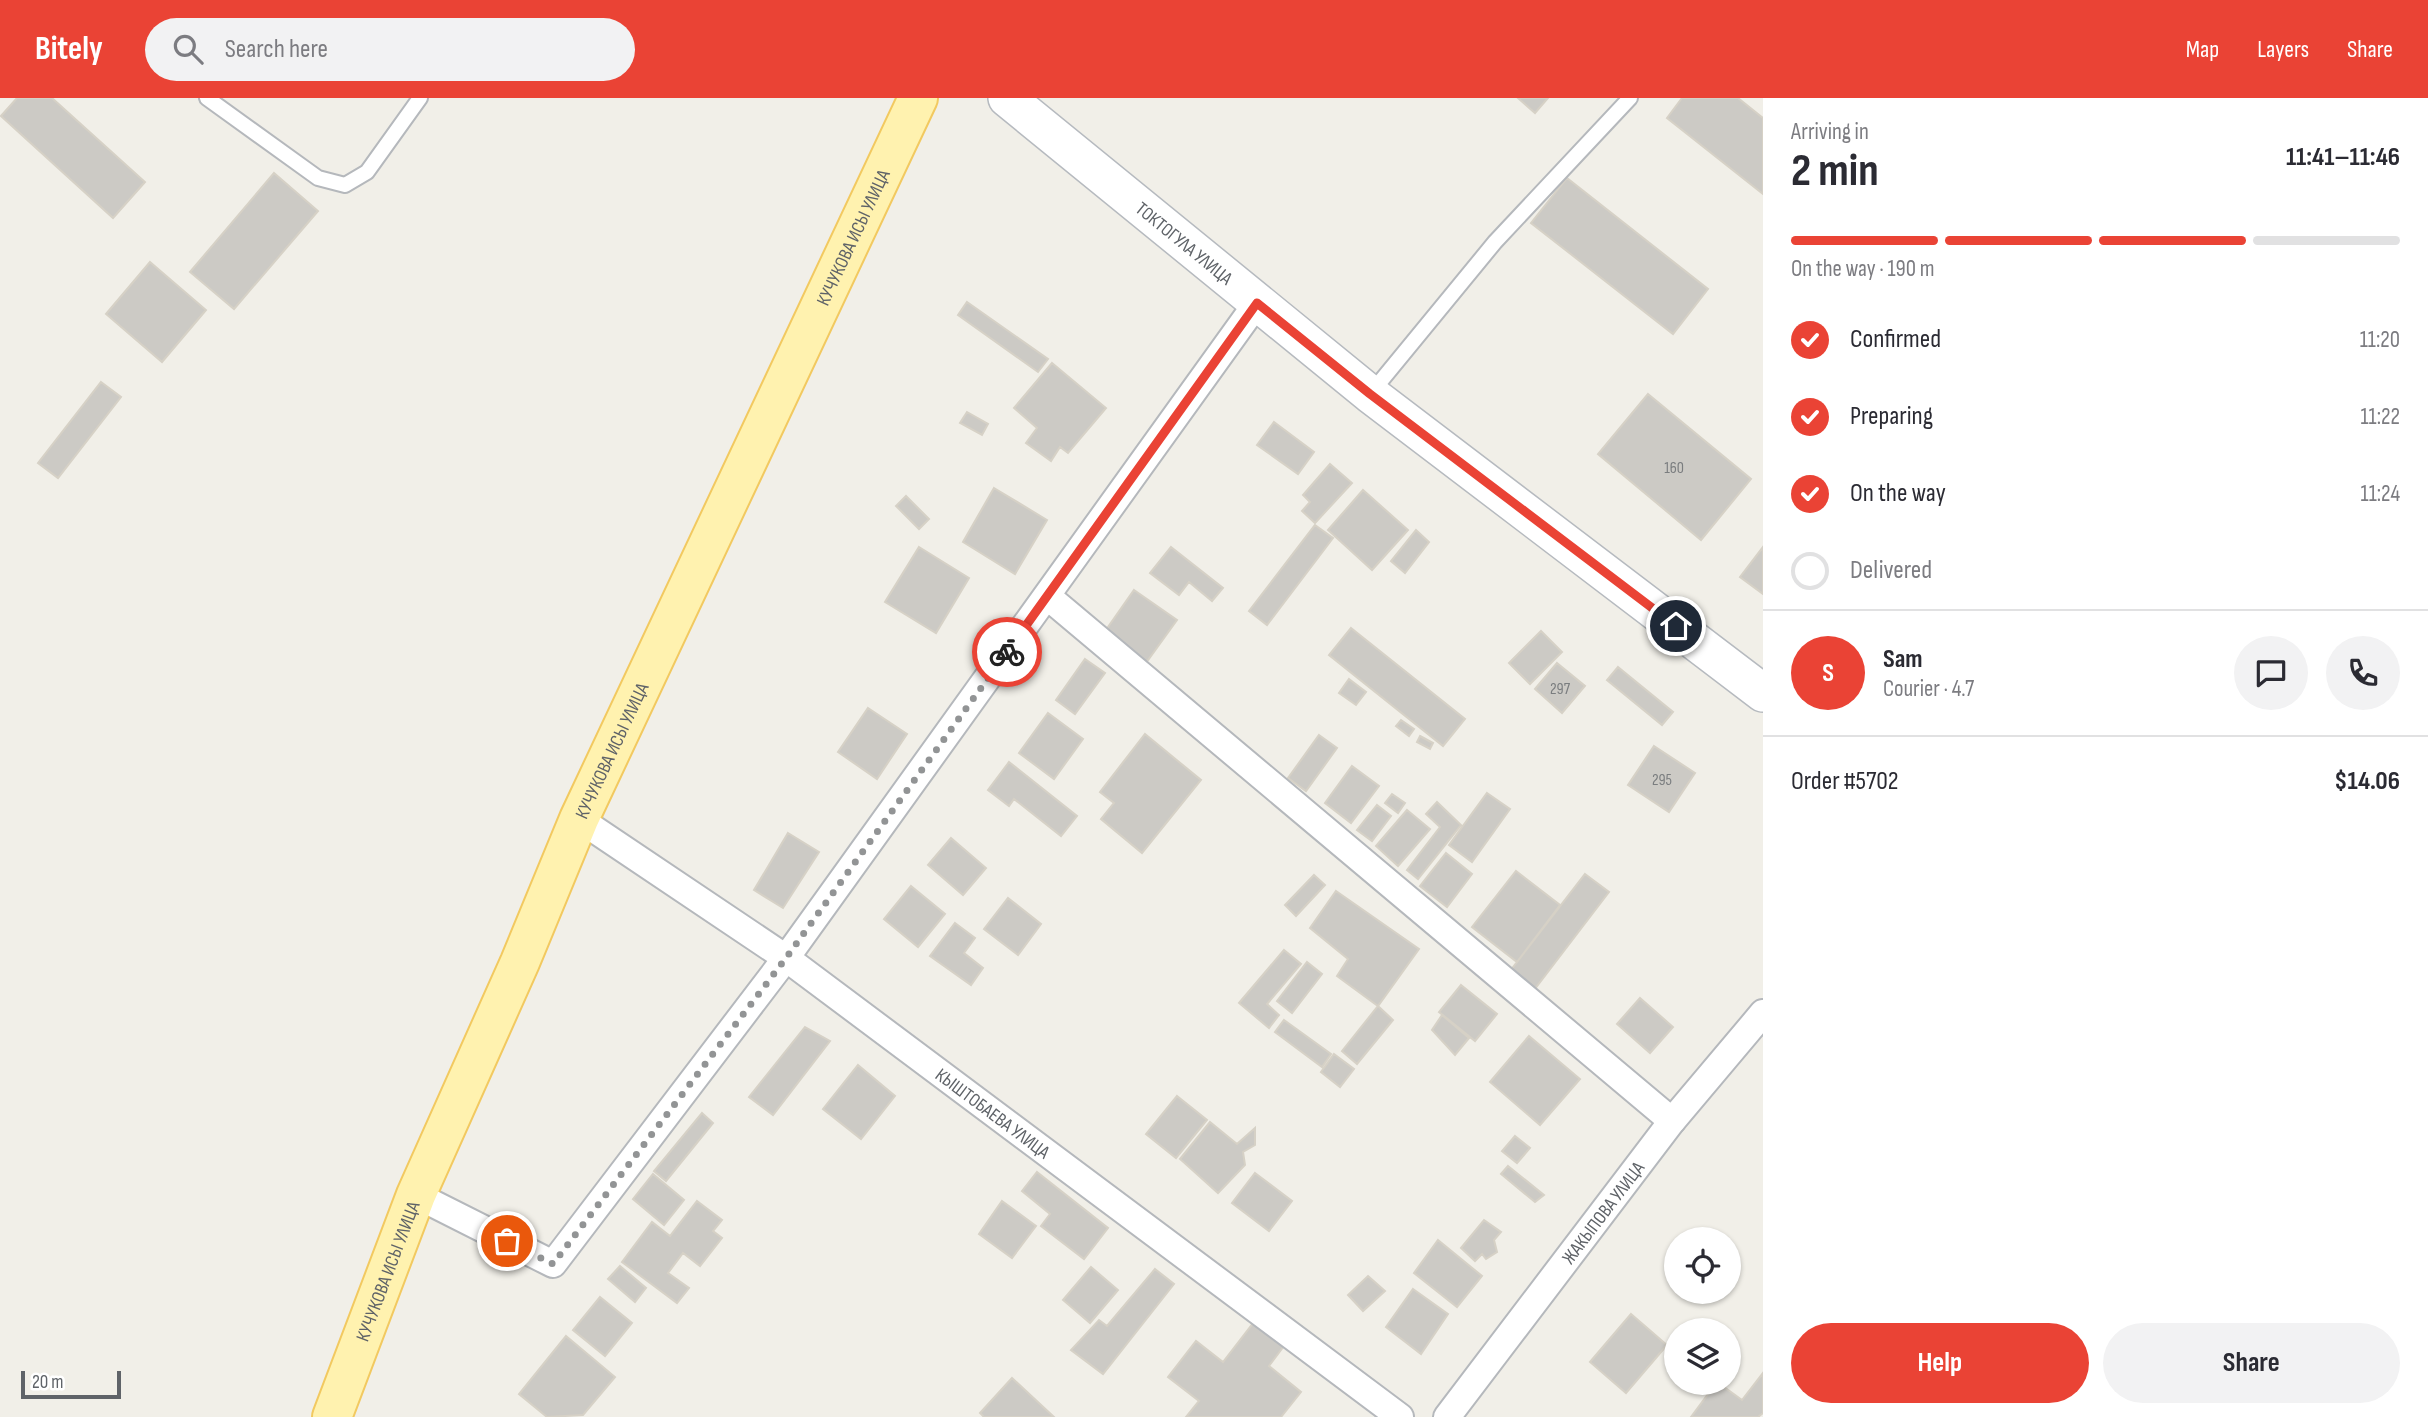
<!DOCTYPE html>
<meta charset="utf-8">
<style>
body{margin:0;font-family:"Sofia Sans Condensed",sans-serif;background:#f2f2f3;color:#2b2b33;height:100vh;display:flex;flex-direction:column;font-size:26px;white-space:nowrap}
*{box-sizing:border-box;margin:0}
p{font-size:23px;color:#7c7c81}
.icon{flex:none;width:38px;height:38px;fill:none;stroke:currentColor;stroke-width:2;stroke-linecap:round;stroke-linejoin:round}
.map{position:relative;flex:1;overflow:hidden}
.panel{display:flex;flex-direction:column;background:#fff;width:665px}
.panel>*{flex:none}
.controls{position:absolute;left:1664px;top:1129px;display:grid;gap:14px}
.controls a{display:grid;place-items:center;width:77px;height:77px;border-radius:50%;background:#fff;box-shadow:0 2px 5px #0004;font-size:35px}
.scale{position:absolute;left:21px;bottom:18px;width:100px;box-sizing:border-box;padding-left:7px;border:4px solid #5f6368;border-top:0;font-size:19px;line-height:24px;white-space:nowrap;color:#5f6368;-webkit-text-stroke:5px #fff;paint-order:stroke}
.pin{position:absolute;display:grid;place-items:center;width:60px;height:60px;color:#fff;margin:-30px;border:4px solid #fff;border-radius:50%;box-shadow:0 2px 7px #0007}
.courier{position:absolute;display:grid;place-items:center;width:70px;height:70px;margin:-35px;border:5px solid #ea4335;border-radius:50%;background:#fff;color:#222;box-shadow:0 2px 9px #0007}
.overview em{font-style:normal;font-weight:700}
.overview div{display:flex;flex-direction:column-reverse}
.overview{display:flex;align-items:center;justify-content:space-between;height:119px;padding:0 28px}
h1{font-size:46px;font-weight:700;line-height:52px}
.bar{display:grid;grid-template-columns:repeat(4,1fr);gap:10px 7px;align-content:center;height:84px;padding:0 28px}
.bar i{height:9px;border-radius:5px;background:#e1e1e2}
.bar .on{background:#ea4335}
.bar p{grid-column:span 4}
.line{display:flex;align-items:center;gap:18px;padding:0 28px;border-top:2px solid #e1e1e2}
.line div{flex:1}
.round{display:grid;place-items:center;flex:none;width:74px;height:74px;border-radius:37px;background:#f2f2f3}
ol{padding:0 28px;list-style:none}
li{display:flex;align-items:center;gap:21px;height:77px}
li p{margin-inline-start:auto}
li .icon{padding:7px;border-radius:50%;background:#ea4335;color:#fff;stroke-width:4}
li:last-child{color:#7c7c81}
li i{width:38px;height:38px;border:4px solid #e1e1e2;border-radius:50%}
.button{display:flex;gap:14px;margin-top:auto;padding:14px 28px}
.button a{flex:1;height:80px;border-radius:42px;background:#ea4335;color:#fff;font-size:28px;font-weight:700;line-height:80px;text-align:center}
.button a+a{background:#f2f2f3;color:#2b2b33}
header{display:flex;align-items:center;gap:42px;box-sizing:border-box;height:98px;padding:0 35px;background:#ea4335;color:#fff}
header strong{font-size:33px}
nav{display:flex;gap:38px;margin-inline-start:auto;font-size:24px}
.search{width:490px;height:63px;background:#f2f2f3;display:flex;align-items:center;gap:18px;box-sizing:border-box;padding:0 24px;border-radius:38px;color:#7c7c81;font-size:26px}
main{display:flex;flex:1;min-height:0}
.map>svg:first-child{display:block}
</style>
<header>
<strong>Bitely</strong>
<div class="search"><svg class="icon" aria-label="search" viewBox="0 0 24 24"><circle cx="10" cy="10" r="6"/><path d="M15 15l6 6"/></svg>Search here</div>
<nav><a>Map</a><a>Layers</a><a>Share</a></nav>
</header>
<main>
<div class="map">
<svg width="1763" height="1319" viewBox="0 0 1763 1319">
<rect width="100%" height="100%" fill="#f1efe8"/>
<path fill="#cccac5" stroke="#d6d1c6" stroke-width="2" d="M 17,0 L 52,0 L 145,84 L 113,120 L 1,18 Z
M 1518,0 L 1548,0 L 1535,15 Z
M 1682,0 L 1738,0 L 1763,20 L 1763,96 L 1667,20 Z
M 274,75 L 318,113 L 234,211 L 190,174 Z
M 1567,80 L 1708,191 L 1673,236 L 1531,125 Z
M 150,164 L 206,212 L 162,264 L 106,216 Z
M 967,204 L 1048,261 L 1038,274 L 958,217 Z
M 1052,265 L 1106,310 L 1068,355 L 1060,349 L 1051,363 L 1026,345 L 1037,330 L 1014,310 Z
M 101,284 L 121,299 L 58,380 L 38,365 Z
M 1648,296 L 1751,381 L 1701,442 L 1598,356 Z
M 967,314 L 988,326 L 982,337 L 960,325 Z
M 1274,324 L 1314,354 L 1298,376 L 1257,347 Z
M 1330,366 L 1352,385 L 1315,425 L 1302,413 L 1310,404 L 1303,397 Z
M 994,390 L 1047,422 L 1015,476 L 963,444 Z
M 1363,392 L 1408,432 L 1372,472 L 1328,432 Z
M 906,398 L 929,421 L 919,431 L 896,408 Z
M 1315,427 L 1333,440 L 1267,527 L 1249,513 Z
M 1416,432 L 1429,444 L 1405,475 L 1391,463 Z
M 919,449 L 969,480 L 936,535 L 885,504 Z
M 1171,449 L 1223,490 L 1212,503 L 1189,484 L 1179,497 L 1150,475 Z
M 1763,449 L 1763,496 L 1740,479 Z
M 1134,492 L 1177,522 L 1143,569 L 1101,539 Z
M 1351,530 L 1465,621 L 1443,648 L 1329,557 Z
M 1541,533 L 1562,554 L 1530,586 L 1509,565 Z
M 1085,561 L 1105,575 L 1075,616 L 1056,602 Z
M 1557,565 L 1585,588 L 1562,615 L 1535,591 Z
M 1618,569 L 1673,614 L 1662,627 L 1607,582 Z
M 1349,581 L 1366,594 L 1356,607 L 1339,595 Z
M 868,610 L 907,636 L 877,681 L 838,654 Z
M 1048,615 L 1083,641 L 1054,681 L 1019,655 Z
M 1401,622 L 1414,631 L 1409,638 L 1396,628 Z
M 1145,636 L 1201,682 L 1142,755 L 1101,721 L 1114,705 L 1100,694 Z
M 1319,637 L 1337,650 L 1306,693 L 1288,680 Z
M 1420,638 L 1433,645 L 1430,651 L 1417,644 Z
M 1654,648 L 1695,675 L 1669,714 L 1628,687 Z
M 1009,664 L 1077,718 L 1061,738 L 1014,701 L 1009,708 L 988,692 Z
M 1352,668 L 1379,688 L 1351,725 L 1325,705 Z
M 1487,695 L 1510,711 L 1472,764 L 1449,747 Z
M 1392,696 L 1405,705 L 1398,715 L 1385,705 Z
M 1437,704 L 1461,727 L 1418,781 L 1407,772 L 1440,729 L 1426,716 Z
M 1377,707 L 1391,718 L 1372,743 L 1357,732 Z
M 1407,712 L 1430,731 L 1398,768 L 1376,748 Z
M 788,735 L 819,754 L 783,810 L 754,792 Z
M 951,740 L 986,770 L 963,797 L 928,767 Z
M 1446,755 L 1472,776 L 1447,809 L 1420,788 Z
M 1516,773 L 1560,807 L 1517,864 L 1472,829 Z
M 1585,776 L 1609,794 L 1534,892 L 1510,873 Z
M 1314,777 L 1325,787 L 1296,818 L 1285,807 Z
M 911,788 L 945,816 L 918,849 L 884,821 Z
M 1336,793 L 1419,851 L 1378,908 L 1337,878 L 1348,861 L 1310,830 Z
M 1008,800 L 1041,826 L 1018,857 L 984,831 Z
M 955,825 L 975,840 L 964,855 L 983,870 L 971,887 L 930,858 Z
M 1284,852 L 1301,866 L 1267,906 L 1279,917 L 1269,930 L 1239,905 Z
M 1307,864 L 1322,876 L 1292,915 L 1277,903 Z
M 1461,887 L 1497,916 L 1475,943 L 1439,914 Z
M 1640,900 L 1673,929 L 1650,955 L 1617,926 Z
M 1378,908 L 1393,922 L 1357,966 L 1342,953 Z
M 1442,917 L 1469,940 L 1455,957 L 1432,932 Z
M 1284,922 L 1331,956 L 1322,969 L 1275,934 Z
M 805,929 L 830,943 L 773,1017 L 749,999 Z
M 1529,938 L 1580,981 L 1540,1027 L 1490,984 Z
M 1334,956 L 1354,971 L 1340,989 L 1321,974 Z
M 858,967 L 895,998 L 861,1041 L 823,1011 Z
M 1177,998 L 1207,1022 L 1176,1060 L 1146,1036 Z
M 702,1015 L 713,1025 L 666,1083 L 654,1073 Z
M 1210,1024 L 1237,1046 L 1255,1030 L 1255,1047 L 1243,1054 L 1245,1067 L 1218,1095 L 1180,1061 Z
M 1515,1038 L 1530,1050 L 1517,1065 L 1502,1053 Z
M 1508,1068 L 1544,1097 L 1535,1104 L 1501,1076 Z
M 1037,1074 L 1108,1130 L 1084,1161 L 1041,1128 L 1050,1116 L 1022,1093 Z
M 1255,1075 L 1292,1103 L 1269,1133 L 1232,1105 Z
M 653,1076 L 684,1102 L 664,1127 L 633,1101 Z
M 697,1103 L 722,1122 L 713,1133 L 722,1140 L 700,1168 L 683,1155 L 668,1175 L 689,1190 L 677,1205 L 622,1164 L 652,1124 L 670,1138 Z
M 1002,1103 L 1036,1128 L 1012,1160 L 979,1136 Z
M 1484,1122 L 1501,1134 L 1494,1142 L 1497,1154 L 1486,1161 L 1482,1156 L 1475,1163 L 1461,1150 Z
M 1438,1142 L 1482,1178 L 1457,1209 L 1414,1175 Z
M 620,1168 L 646,1190 L 635,1204 L 608,1181 Z
M 1091,1169 L 1118,1192 L 1090,1225 L 1063,1202 Z
M 1155,1171 L 1174,1186 L 1103,1276 L 1071,1252 L 1099,1222 L 1107,1228 Z
M 1368,1178 L 1385,1193 L 1363,1213 L 1348,1197 Z
M 1413,1191 L 1448,1216 L 1421,1256 L 1386,1229 Z
M 600,1199 L 632,1225 L 605,1258 L 573,1232 Z
M 1631,1216 L 1667,1247 L 1626,1295 L 1590,1264 Z
M 1254,1224 L 1284,1248 L 1269,1268 L 1301,1294 L 1281,1319 L 1186,1319 L 1199,1303 L 1168,1279 L 1196,1243 L 1223,1264 Z
M 566,1238 L 615,1279 L 583,1317 L 547,1319 L 519,1296 Z
M 1763,1275 L 1763,1315 L 1758,1319 L 1691,1319 L 1717,1284 L 1742,1302 Z
M 1012,1280 L 1054,1319 L 984,1319 L 980,1315 Z"/>
<g fill="none" stroke-linecap="round" stroke-linejoin="round">
<defs>
<path id="lane" d="M 207,0 L 318,80 L 345,87 L 367,74 L 420,0
M 1371,295 L 1495,144 L 1630,0"/>
<g id="street">
<path d="M 1047,498 L 1672,1023"/>
<path id="s1" d="M 579,721 L 786,860 L 1400,1319"/>
<path d="M 416,1097 L 553,1166 L 786,860 L 1257,205"/>
<path id="s2" d="M 1447,1319 L 1672,1023 L 1763,915"/>
</g>
<g id="secondary">
<path id="s3" d="M 1007,0 L 1370,296 L 1763,595"/>
</g>
<g id="primary">
<path id="s4" d="M 332,1319 L 416,1097 L 520,864 L 579,721 L 918,0"/>
</g>
</defs>
<use href="#lane" stroke="#b5b8bc" stroke-width="18"/>
<use href="#street" stroke="#b5b8bc" stroke-width="30"/>
<use href="#secondary" stroke="#b6babf" stroke-width="40"/>
<use href="#primary" stroke="#f2c960" stroke-width="42"/>
<use href="#lane" stroke="#fff" stroke-width="14"/>
<use href="#street" stroke="#fff" stroke-width="26"/>
<use href="#secondary" stroke="#fff" stroke-width="37"/>
<use href="#primary" stroke="#fff2af" stroke-width="38"/>
</g>
<g fill="none" stroke-linecap="round" stroke-linejoin="round">
<path stroke="#929495" stroke-width="7" stroke-dasharray="0 12.6" d="M 507,1143 L 553,1166 L 786,860 L 1007,554"/>
<path stroke="#ea4335" stroke-width="9" d="M 1007,554 L 1257,205 L 1370,296 L 1676,528"/>
</g>
<g text-anchor="middle" stroke-width="6" stroke-linejoin="round" paint-order="stroke">
<g font-size="16" fill="#7a7d7f">
<text x="1674" y="375">160</text>
<text x="1560" y="596">297</text>
<text x="1662" y="687">295</text>
</g>
<g font-size="19" fill="#5f6368" stroke="#fff">
<text dy="7" stroke="none"><textPath href="#s4" startOffset="1290">КУЧУКОВА ИСЫ УЛИЦА</textPath></text>
<text dy="7" stroke="none"><textPath href="#s3" startOffset="229">ТОКТОГУЛА УЛИЦА</textPath></text>
<text dy="7" stroke="none"><textPath href="#s4" startOffset="723">КУЧУКОВА ИСЫ УЛИЦА</textPath></text>
<text dy="7" stroke="none"><textPath href="#s1" startOffset="508">КЫШТОБАЕВА УЛИЦА</textPath></text>
<text dy="7" stroke="none"><textPath href="#s2" startOffset="257">ЖАКЫПОВА УЛИЦА</textPath></text>
<text dy="7" stroke="none"><textPath href="#s4" startOffset="156">КУЧУКОВА ИСЫ УЛИЦА</textPath></text>
</g>
</g>
</svg>
<div class="controls">
<a><svg class="icon" aria-label="locate" viewBox="0 0 24 24"><circle cx="12" cy="12" r="6"/><path d="M12 2v4M12 18v4M2 12h4M18 12h4"/></svg></a>
<a><svg class="icon" aria-label="layers" viewBox="0 0 24 24"><path d="M12 4l9 5-9 5-9-5zM3 14l9 5 9-5"/></svg></a>
</div>
<div class="scale">20 m</div>
<div class="pin" style="left:507px;top:1143px;background:#ea580c"><svg class="icon" aria-label="bag" viewBox="0 0 24 24"><path d="M5 8h14l-1 12H6zM9 8a3 3 0 0 1 6 0"/></svg></div>
<div class="pin" style="left:1676px;top:528px;background:#1f2937"><svg class="icon" aria-label="home" viewBox="0 0 24 24"><path d="M3 11l9-7 9 7M6 9v11h12V9"/></svg></div>
<div class="courier" style="left:1007px;top:554px"><svg class="icon" aria-label="bike" viewBox="0 0 24 24"><circle cx="6" cy="16" r="4"/><circle cx="18" cy="16" r="4"/><path d="M6 16l4-8h5l3 8M10 8l3 8H6M13 5h3"/></svg></div>
</div>
<section class="panel">
<div class="overview"><div><h1>2 min</h1><p>Arriving in</p></div><em>11:41–11:46</em></div>
<div class="bar"><i class="on"></i><i class="on"></i><i class="on"></i><i></i><p>On the way · 190 m</p></div>
<ol>
<li><svg class="icon" aria-label="check" viewBox="0 0 24 24"><path d="M5 12l5 5 9-10"/></svg>Confirmed<p>11:20</p></li>
<li><svg class="icon" aria-label="check" viewBox="0 0 24 24"><path d="M5 12l5 5 9-10"/></svg>Preparing<p>11:22</p></li>
<li><svg class="icon" aria-label="check" viewBox="0 0 24 24"><path d="M5 12l5 5 9-10"/></svg>On the way<p>11:24</p></li>
<li><i></i>Delivered</li>
</ol>
<div class="line" style="height:126px"><b class="round" style="background:#ea4335;color:#fff">S</b><div><b>Sam</b><p>Courier · 4.7</p></div><a class="round"><svg class="icon" aria-label="chat" viewBox="0 0 24 24"><path d="M4 5h16v11H9l-5 4z"/></svg></a><a class="round"><svg class="icon" aria-label="phone" viewBox="0 0 24 24"><path d="M5 4h4l2 5-3 2q2 4 5 5l2-3 5 2v4C11 20 4 13 5 4z"/></svg></a></div>
<div class="line" style="height:91px"><div>Order #5702</div><b>$14.06</b></div>
<div class="button"><a>Help</a><a>Share</a></div>
</section>
</main>
